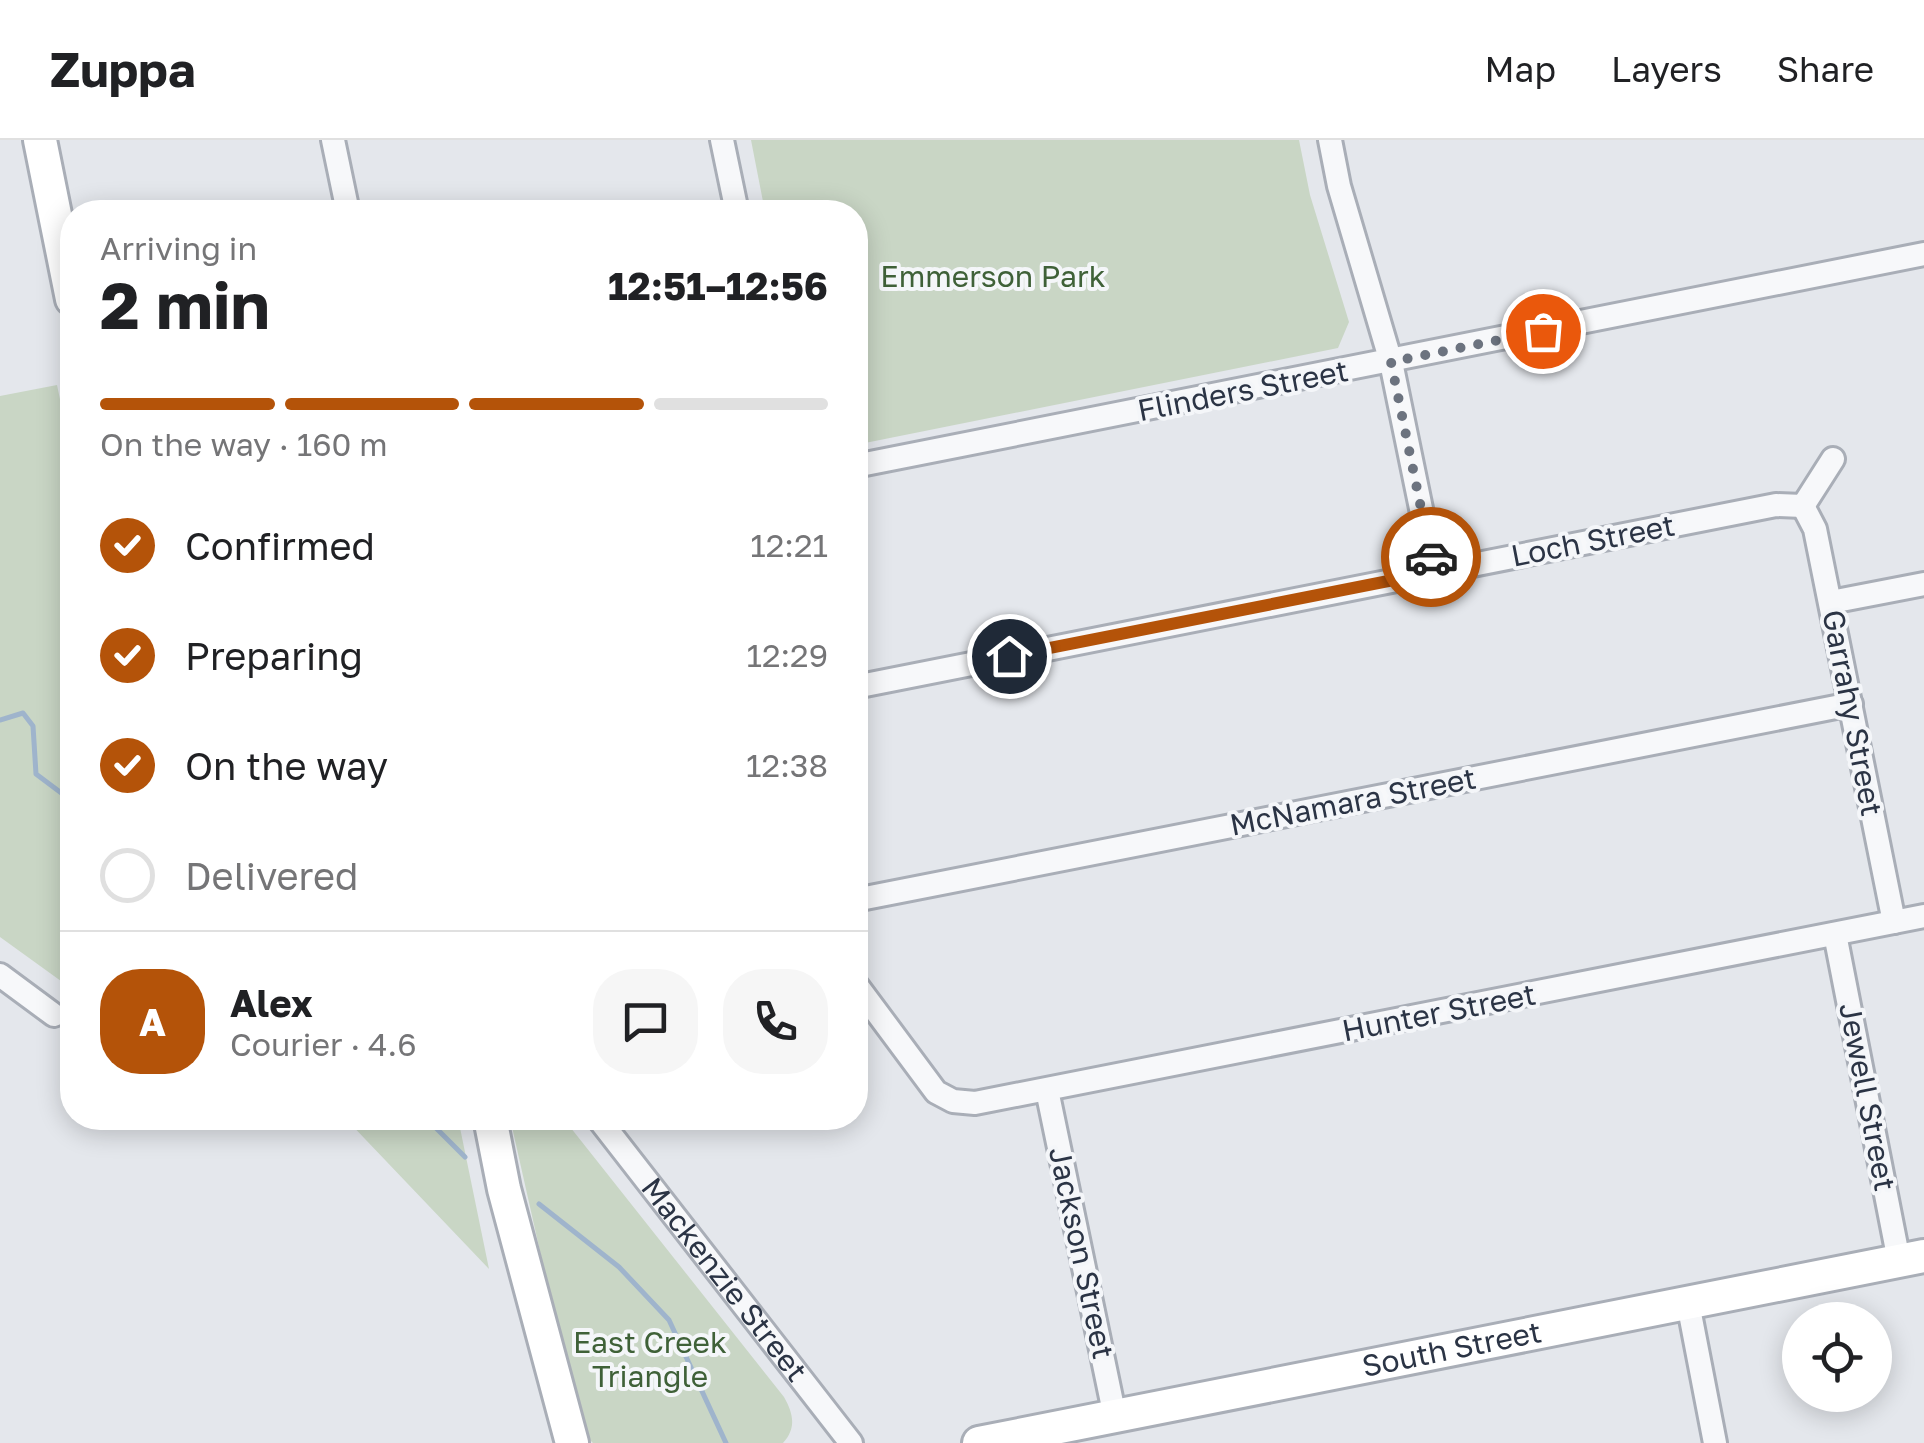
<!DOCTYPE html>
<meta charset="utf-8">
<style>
body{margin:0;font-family:"Golos Text",sans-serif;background:#f6f6f6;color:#202124;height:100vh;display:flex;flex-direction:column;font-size:38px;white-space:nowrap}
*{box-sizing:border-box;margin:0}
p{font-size:32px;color:#757577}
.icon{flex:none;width:55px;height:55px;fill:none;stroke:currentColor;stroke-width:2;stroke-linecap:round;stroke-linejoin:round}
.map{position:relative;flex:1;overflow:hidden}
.details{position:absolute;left:60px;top:60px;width:808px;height:930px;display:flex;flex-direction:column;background:#fff;border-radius:40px;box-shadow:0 5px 25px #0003}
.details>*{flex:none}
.tools{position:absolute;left:1782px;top:1162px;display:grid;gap:20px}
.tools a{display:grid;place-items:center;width:110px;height:110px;border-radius:50%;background:#fff;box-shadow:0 5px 25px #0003;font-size:50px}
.pin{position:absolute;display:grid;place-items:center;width:85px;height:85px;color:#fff;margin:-42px;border:5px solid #fff;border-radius:50%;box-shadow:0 2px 10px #0007}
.courier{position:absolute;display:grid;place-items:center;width:100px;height:100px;margin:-50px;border:8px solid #b45309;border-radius:50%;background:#fff;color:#222;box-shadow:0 2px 12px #0007}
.summary em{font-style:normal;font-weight:700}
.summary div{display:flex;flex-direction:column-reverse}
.summary{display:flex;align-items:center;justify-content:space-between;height:170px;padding:0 40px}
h1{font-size:65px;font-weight:700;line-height:75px}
.bar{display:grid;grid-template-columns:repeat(4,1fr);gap:15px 10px;align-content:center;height:120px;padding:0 40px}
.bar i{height:12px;border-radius:8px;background:#e0e0e0}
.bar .current{background:#b45309}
.bar p{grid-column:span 4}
.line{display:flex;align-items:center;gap:25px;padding:0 40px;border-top:2px solid #e0e0e0}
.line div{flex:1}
.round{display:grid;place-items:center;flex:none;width:105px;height:105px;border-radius:40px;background:#f6f6f6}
ol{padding:0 40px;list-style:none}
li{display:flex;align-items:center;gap:30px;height:110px}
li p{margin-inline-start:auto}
li .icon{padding:10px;border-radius:50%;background:#b45309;color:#fff;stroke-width:4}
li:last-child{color:#757577}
li i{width:55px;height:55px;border:5px solid #e0e0e0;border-radius:50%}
header{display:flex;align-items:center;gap:60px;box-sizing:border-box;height:140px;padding:0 50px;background:#fff;border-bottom:2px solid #e0e0e0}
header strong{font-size:48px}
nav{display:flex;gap:55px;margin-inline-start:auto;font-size:35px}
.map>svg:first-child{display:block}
</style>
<header>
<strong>Zuppa</strong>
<nav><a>Map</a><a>Layers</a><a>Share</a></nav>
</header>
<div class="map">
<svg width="1924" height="1303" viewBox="0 0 1924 1303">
<rect width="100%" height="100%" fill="#e4e7ec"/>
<path fill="#c9d6c5" d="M 751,0 L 1299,0 L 1310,55 L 1349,182 L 1338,208 L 855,305 L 855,72 L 765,72 Z
M 57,245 L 72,316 L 72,849 L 0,797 L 0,256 Z
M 345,978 L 458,978 L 489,1129 Z
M 510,978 L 563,978 L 784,1257 C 793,1273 797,1288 783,1303 L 593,1303 L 588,1298 L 562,1209 Z"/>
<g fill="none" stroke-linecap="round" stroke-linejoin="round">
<path stroke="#9fb4cc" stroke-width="5" d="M 0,580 L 23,573 L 33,586 L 36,634 L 72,661
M 426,978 L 465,1017
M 539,1064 L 619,1127 L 669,1180 L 726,1303"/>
<defs>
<g id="street">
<path d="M 333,0 L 348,72"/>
<path d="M 722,0 L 737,72"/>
<path d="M 1330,0 L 1339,46 L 1391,222 L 1434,432"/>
<path d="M 855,326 L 1924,114"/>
<path d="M 1803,366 L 1815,389 L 1894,782"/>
<path d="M 1803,366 L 1833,319"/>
<path d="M 1831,462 L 1924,444"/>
<path d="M 855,547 L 1776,365 L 1803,366"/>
<path d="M 855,760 L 1851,564"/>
<path d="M 1835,794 L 1899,1121"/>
<path d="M 0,835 L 54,875"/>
<path d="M 855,843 L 936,952 L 953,961 L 975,963 L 1924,776"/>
<path d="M 1047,950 L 1115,1277"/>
<path id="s1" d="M 598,978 L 851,1303"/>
<path d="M 1688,1163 L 1715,1303"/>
</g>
<g id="secondary">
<path d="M 40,0 L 72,159"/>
<path d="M 490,978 L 504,1049 L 572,1303"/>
<path id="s2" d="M 979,1303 L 1924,1116"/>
</g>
</defs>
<use href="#street" stroke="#a9aeb7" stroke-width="28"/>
<use href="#secondary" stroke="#a9aeb7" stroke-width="38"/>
<use href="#street" stroke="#f7f8fa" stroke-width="22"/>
<use href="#secondary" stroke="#fff" stroke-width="32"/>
</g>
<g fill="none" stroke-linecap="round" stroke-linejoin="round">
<path stroke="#6c737f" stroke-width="10" stroke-dasharray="0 18" d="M 1431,417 L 1391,222 L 1543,191"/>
<path stroke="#b45309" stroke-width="12" d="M 1009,516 L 1434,432 L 1431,417"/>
</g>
<g text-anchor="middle" stroke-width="8" stroke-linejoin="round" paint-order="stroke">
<g font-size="30" fill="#3f6138" stroke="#f4f6f9">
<text x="993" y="147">Emmerson Park</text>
<text x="650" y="1213">East Creek<tspan x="650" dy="34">Triangle</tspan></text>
</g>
<g font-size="30" fill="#2b3445" stroke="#f4f6f9">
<text transform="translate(1243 251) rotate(-11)" y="10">Flinders Street</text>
<text transform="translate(1593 401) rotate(-11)" y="10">Loch Street</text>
<text transform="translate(1852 573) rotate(79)" y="10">Garrahy Street</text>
<text transform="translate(1353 662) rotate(-11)" y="10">McNamara Street</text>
<text transform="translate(1439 873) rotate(-11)" y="10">Hunter Street</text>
<text transform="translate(1867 957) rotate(79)" y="10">Jewell Street</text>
<text transform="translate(1081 1113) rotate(78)" y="10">Jackson Street</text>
<text dy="10" stroke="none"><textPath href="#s1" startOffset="205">Mackenzie Street</textPath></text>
<text dy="10" stroke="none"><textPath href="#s2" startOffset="482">South Street</textPath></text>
</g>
</g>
</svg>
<div class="tools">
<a><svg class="icon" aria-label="locate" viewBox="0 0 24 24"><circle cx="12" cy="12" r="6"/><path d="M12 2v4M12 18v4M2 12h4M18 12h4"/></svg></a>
</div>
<div class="pin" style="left:1543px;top:191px;background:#ea580c"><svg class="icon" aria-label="bag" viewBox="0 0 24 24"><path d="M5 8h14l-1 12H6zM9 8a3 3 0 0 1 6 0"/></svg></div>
<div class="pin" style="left:1009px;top:516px;background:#1f2937"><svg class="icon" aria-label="home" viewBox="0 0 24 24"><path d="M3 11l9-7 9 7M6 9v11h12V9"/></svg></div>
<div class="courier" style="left:1431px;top:417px"><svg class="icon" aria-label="car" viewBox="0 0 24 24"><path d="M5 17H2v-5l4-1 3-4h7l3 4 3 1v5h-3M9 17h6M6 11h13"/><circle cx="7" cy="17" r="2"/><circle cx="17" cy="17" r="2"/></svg></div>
<section class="details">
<div class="summary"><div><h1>2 min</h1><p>Arriving in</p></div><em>12:51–12:56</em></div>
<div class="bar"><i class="current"></i><i class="current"></i><i class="current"></i><i></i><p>On the way · 160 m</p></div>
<ol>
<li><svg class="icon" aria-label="check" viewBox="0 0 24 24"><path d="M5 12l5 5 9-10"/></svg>Confirmed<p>12:21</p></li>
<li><svg class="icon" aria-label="check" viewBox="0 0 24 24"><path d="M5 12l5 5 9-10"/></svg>Preparing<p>12:29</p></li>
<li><svg class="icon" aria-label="check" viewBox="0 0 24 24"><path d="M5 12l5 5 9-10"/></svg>On the way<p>12:38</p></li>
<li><i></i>Delivered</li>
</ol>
<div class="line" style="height:180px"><b class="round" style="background:#b45309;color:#fff">A</b><div><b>Alex</b><p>Courier · 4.6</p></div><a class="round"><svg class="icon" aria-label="chat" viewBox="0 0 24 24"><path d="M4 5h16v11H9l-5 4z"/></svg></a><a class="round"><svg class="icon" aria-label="phone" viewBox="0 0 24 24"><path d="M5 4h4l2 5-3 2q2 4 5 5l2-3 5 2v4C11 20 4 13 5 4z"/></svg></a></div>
</section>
</div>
